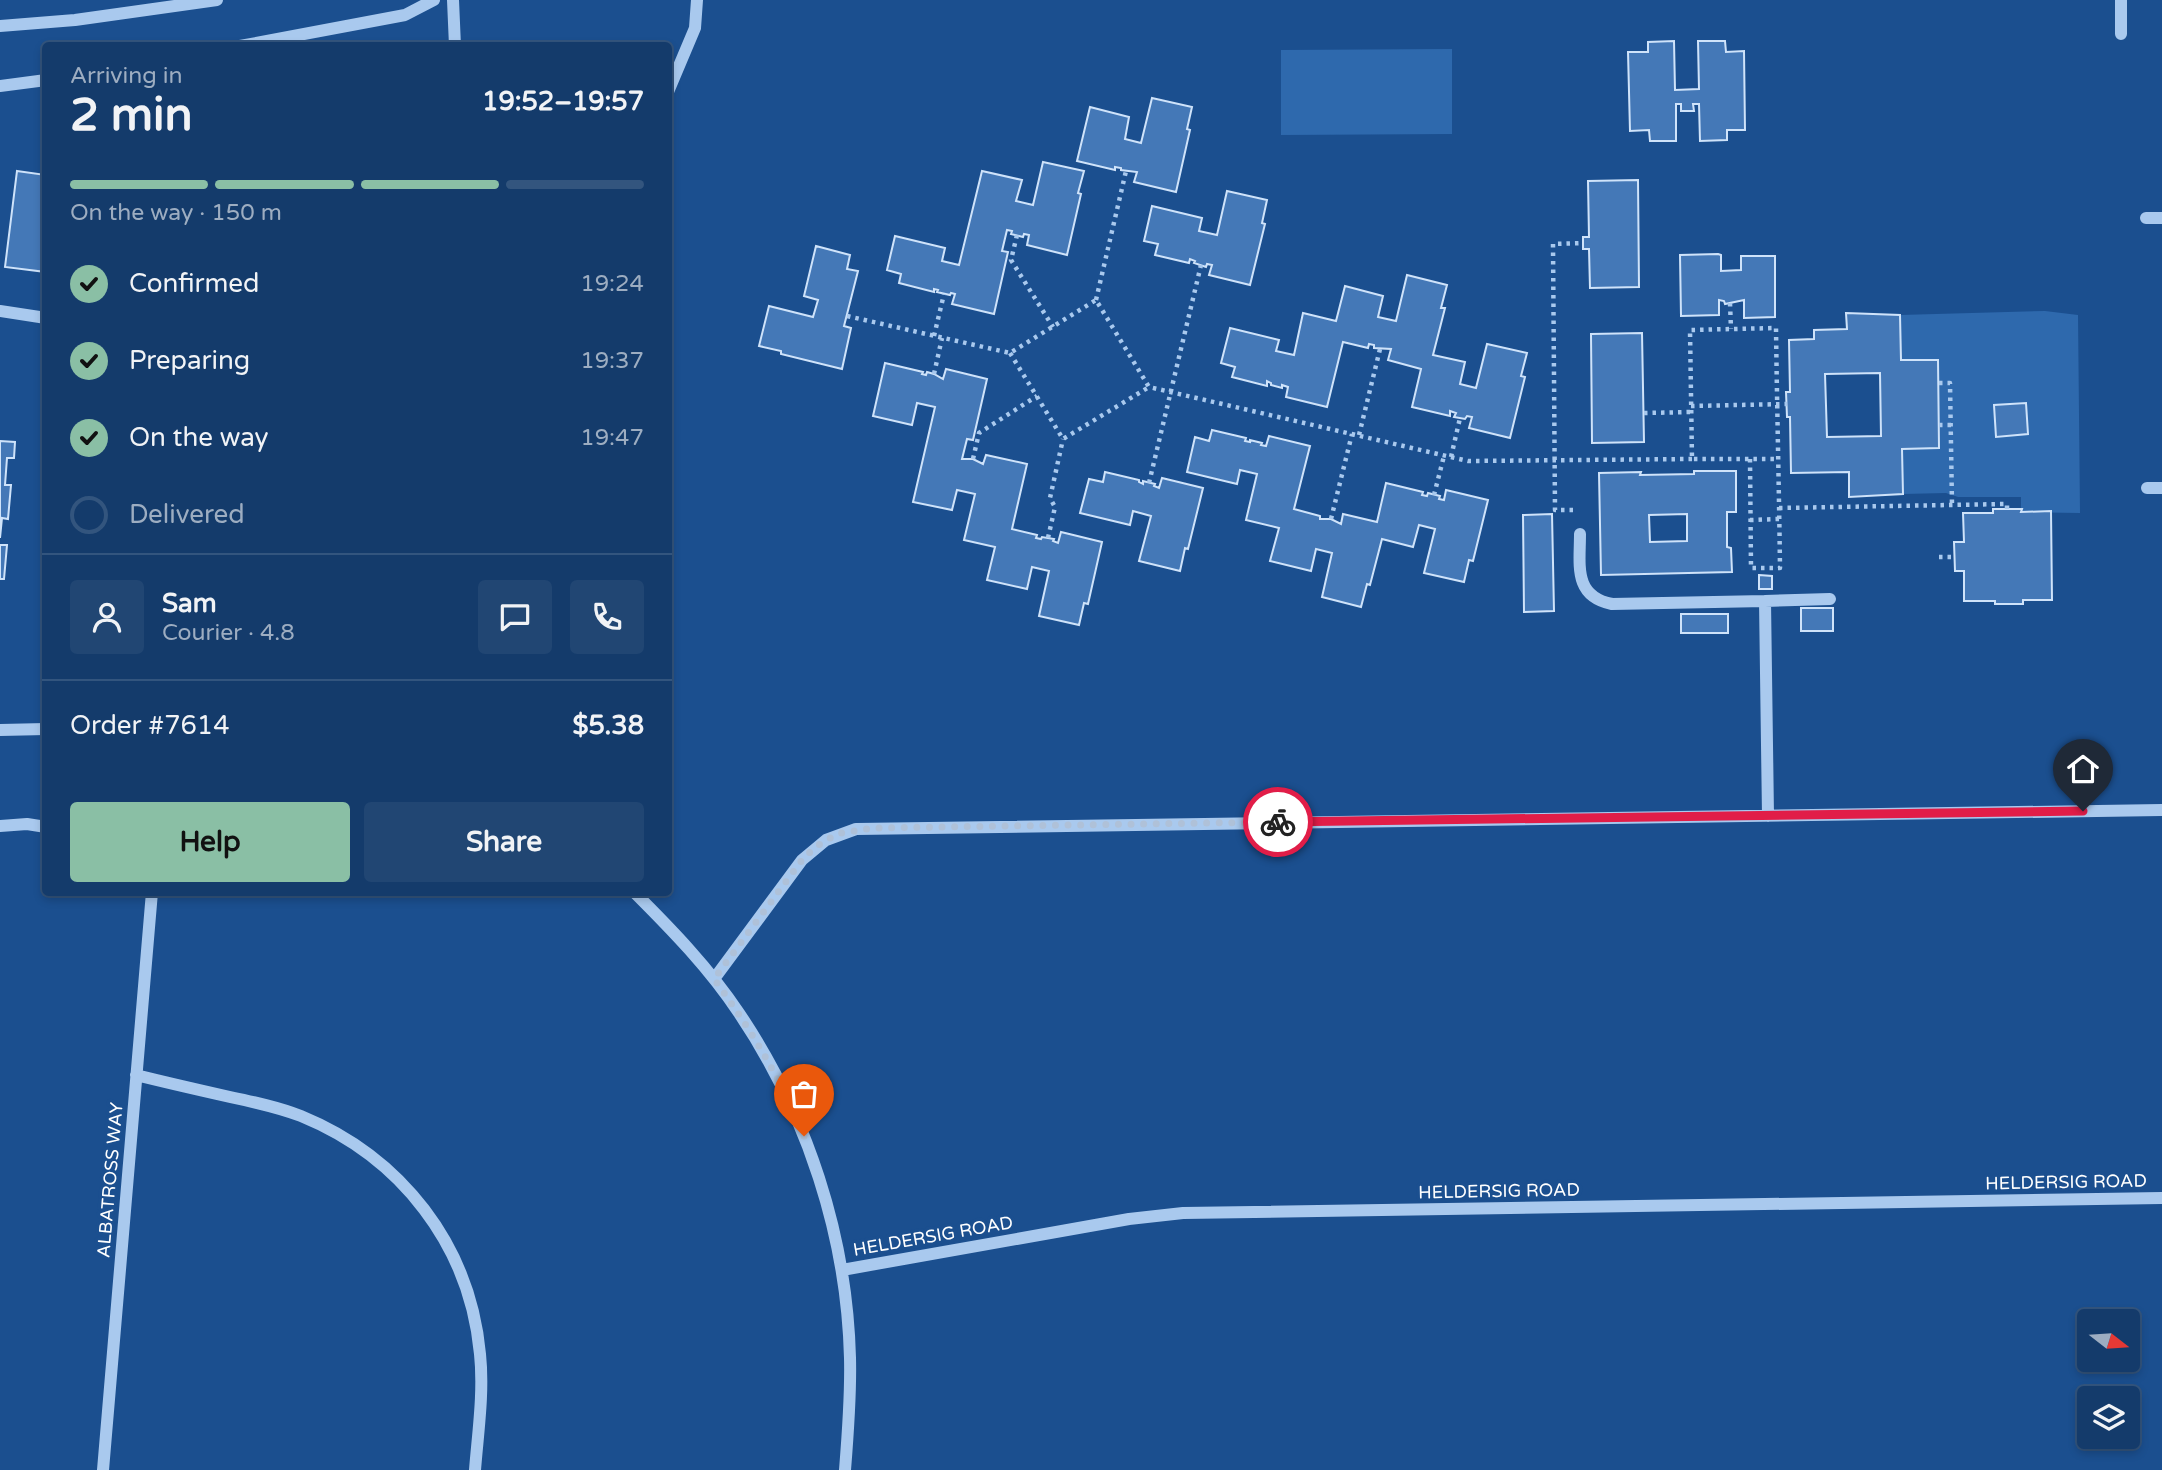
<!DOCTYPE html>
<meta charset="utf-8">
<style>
body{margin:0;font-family:"Varela Round",sans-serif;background:#214673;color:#f1f3f6;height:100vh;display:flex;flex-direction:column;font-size:26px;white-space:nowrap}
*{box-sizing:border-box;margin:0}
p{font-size:23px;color:#9dadc1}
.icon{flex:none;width:38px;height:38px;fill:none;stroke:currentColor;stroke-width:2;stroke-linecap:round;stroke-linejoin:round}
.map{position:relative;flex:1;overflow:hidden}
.panel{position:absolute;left:42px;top:42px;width:630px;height:854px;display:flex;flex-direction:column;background:#143b6b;border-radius:7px;box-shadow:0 4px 10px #0003,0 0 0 2px #33557e}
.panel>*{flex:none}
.needle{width:46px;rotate:107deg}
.buttons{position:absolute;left:2077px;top:1309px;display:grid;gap:14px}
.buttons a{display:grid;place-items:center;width:63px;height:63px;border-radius:7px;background:#143b6b;box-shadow:0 4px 10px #0003,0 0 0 2px #33557e;font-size:35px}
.pin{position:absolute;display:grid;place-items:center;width:60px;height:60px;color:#fff;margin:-72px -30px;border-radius:50% 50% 50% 0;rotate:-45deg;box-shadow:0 0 7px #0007}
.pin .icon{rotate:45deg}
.courier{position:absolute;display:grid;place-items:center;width:70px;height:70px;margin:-35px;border:5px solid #e11d48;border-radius:50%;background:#fff;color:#222;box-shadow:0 2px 9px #0007}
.summary em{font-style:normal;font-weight:700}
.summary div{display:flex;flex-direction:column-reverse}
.summary{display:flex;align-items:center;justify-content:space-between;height:119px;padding:0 28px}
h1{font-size:46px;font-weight:700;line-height:52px}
.bar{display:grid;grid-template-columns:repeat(4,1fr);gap:10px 7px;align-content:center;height:84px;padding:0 28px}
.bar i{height:9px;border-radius:5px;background:#33557e}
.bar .active{background:#8abfa5}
.bar p{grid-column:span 4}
.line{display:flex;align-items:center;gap:18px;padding:0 28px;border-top:2px solid #33557e}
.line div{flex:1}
.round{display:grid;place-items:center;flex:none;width:74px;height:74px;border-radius:7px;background:#214673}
ol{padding:0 28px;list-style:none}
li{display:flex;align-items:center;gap:21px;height:77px}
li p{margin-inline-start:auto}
li .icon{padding:7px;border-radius:50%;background:#8abfa5;color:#111;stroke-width:4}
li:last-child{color:#9dadc1}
li i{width:38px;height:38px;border:4px solid #33557e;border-radius:50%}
.cta{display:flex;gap:14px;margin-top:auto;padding:14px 28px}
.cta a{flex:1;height:80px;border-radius:7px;background:#8abfa5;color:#111;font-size:28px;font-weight:700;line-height:80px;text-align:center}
.cta a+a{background:#214673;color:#f1f3f6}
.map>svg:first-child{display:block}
</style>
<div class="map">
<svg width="2162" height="1470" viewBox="0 0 2162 1470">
<rect width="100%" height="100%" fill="#1b4f8f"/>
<path fill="#2e69ad" d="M 1452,49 L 1452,134 L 1281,135 L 1281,50 Z
M 2045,311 L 2078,315 L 2080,513 L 2021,512 L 2021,497 L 1958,497 L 1946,493 L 1903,494 L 1902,449 L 1939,448 L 1938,360 L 1901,360 L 1900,315 Z"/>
<path fill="#4478b7" stroke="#cfe3fa" stroke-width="2" fill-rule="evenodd" d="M 1674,41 L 1675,90 L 1699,89 L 1698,41 L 1725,41 L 1726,52 L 1744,51 L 1745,130 L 1727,130 L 1727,140 L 1700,141 L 1699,104 L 1693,104 L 1694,111 L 1681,111 L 1681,104 L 1676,104 L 1676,141 L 1650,141 L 1649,130 L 1630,131 L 1628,52 L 1648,52 L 1648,42 Z
M 1152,98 L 1192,107 L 1187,129 L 1190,130 L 1176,192 L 1134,182 L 1137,172 L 1121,170 L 1121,168 L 1115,167 L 1115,170 L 1077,161 L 1090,107 L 1129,117 L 1125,139 L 1141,143 Z
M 1043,162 L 1084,171 L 1078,193 L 1081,194 L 1067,255 L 1027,245 L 1029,235 L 1024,234 L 1023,237 L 1011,234 L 1012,231 L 1007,230 L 1002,251 L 1008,252 L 994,314 L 952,304 L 955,294 L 951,293 L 950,295 L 937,292 L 938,290 L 934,289 L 934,292 L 899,283 L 901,274 L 887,270 L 895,236 L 945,248 L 942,261 L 959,265 L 982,171 L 1022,180 L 1016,201 L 1033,205 Z
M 17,171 L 46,175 L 46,272 L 5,267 Z
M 1638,180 L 1639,287 L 1590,288 L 1589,249 L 1583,249 L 1583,237 L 1589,237 L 1588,181 Z
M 1227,191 L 1267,200 L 1262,223 L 1265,224 L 1250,285 L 1209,275 L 1212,265 L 1207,264 L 1206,267 L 1194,263 L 1195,261 L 1190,259 L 1189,263 L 1155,255 L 1158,244 L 1144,241 L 1152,206 L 1202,218 L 1199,231 L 1217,235 Z
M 816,246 L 850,255 L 847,269 L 858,271 L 844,326 L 851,328 L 842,369 L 781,354 L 781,351 L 759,346 L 769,306 L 813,317 L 818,300 L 804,296 Z
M 1718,254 L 1721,255 L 1721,271 L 1741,270 L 1741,256 L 1775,256 L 1775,317 L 1744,318 L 1744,300 L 1725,304 L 1724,301 L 1719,300 L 1719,315 L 1681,316 L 1680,255 Z
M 1407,275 L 1447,285 L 1441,308 L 1445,308 L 1433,355 L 1465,362 L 1460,384 L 1476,388 L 1487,344 L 1527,353 L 1521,376 L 1525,377 L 1510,438 L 1469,428 L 1472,417 L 1467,416 L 1465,419 L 1454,417 L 1456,413 L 1450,411 L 1450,416 L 1412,407 L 1421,369 L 1388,360 L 1391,349 L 1374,348 L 1374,345 L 1369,344 L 1368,348 L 1343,342 L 1327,407 L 1286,397 L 1288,387 L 1282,385 L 1282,388 L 1271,385 L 1271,383 L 1267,381 L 1267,386 L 1232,377 L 1235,367 L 1221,363 L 1230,328 L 1279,340 L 1276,351 L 1294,355 L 1303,313 L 1336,321 L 1345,286 L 1383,296 L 1378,317 L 1396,321 Z
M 1846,313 L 1900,315 L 1901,360 L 1938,360 L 1939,448 L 1902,449 L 1903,494 L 1849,497 L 1849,472 L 1791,473 L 1790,417 L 1787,417 L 1786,392 L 1790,392 L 1789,340 L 1814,339 L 1814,330 L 1847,329 ZM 1880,373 L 1881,436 L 1827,437 L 1825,374 Z
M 1642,333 L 1644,442 L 1592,443 L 1591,334 Z
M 885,363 L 923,372 L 922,374 L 926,375 L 927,372 L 934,374 L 943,379 L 946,369 L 987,379 L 973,440 L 967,439 L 962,459 L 973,459 L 983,464 L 986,455 L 1027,464 L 1012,529 L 1037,535 L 1036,538 L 1041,539 L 1042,537 L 1054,539 L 1053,541 L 1058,543 L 1061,532 L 1102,542 L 1088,604 L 1084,603 L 1079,625 L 1039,616 L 1049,571 L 1032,567 L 1027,589 L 987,580 L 995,547 L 964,540 L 975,494 L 957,490 L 952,510 L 913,502 L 935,407 L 917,403 L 912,425 L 873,416 Z
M 2026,403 L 2028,434 L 1996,437 L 1994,405 Z
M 1212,430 L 1246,438 L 1245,441 L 1250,442 L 1250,440 L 1262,443 L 1261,445 L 1266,446 L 1269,436 L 1310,446 L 1294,509 L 1320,516 L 1320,519 L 1331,519 L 1341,524 L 1343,514 L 1377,522 L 1386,483 L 1423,492 L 1422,495 L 1427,496 L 1428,493 L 1440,496 L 1439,499 L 1444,500 L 1446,490 L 1488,500 L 1473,561 L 1469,560 L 1464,582 L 1424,573 L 1435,529 L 1419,525 L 1413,547 L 1382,539 L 1370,585 L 1367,584 L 1361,607 L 1322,597 L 1332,553 L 1316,549 L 1311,571 L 1270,561 L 1279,528 L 1246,520 L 1257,474 L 1240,470 L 1237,484 L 1187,472 L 1195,437 L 1209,441 Z
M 0,441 L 15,442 L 14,458 L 7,458 L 5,485 L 11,485 L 8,519 L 2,518 L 0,538 Z
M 1694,471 L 1736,471 L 1736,512 L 1727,512 L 1727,547 L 1731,548 L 1732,572 L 1601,575 L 1599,473 L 1641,472 L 1640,475 L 1694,474 ZM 1687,514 L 1687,541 L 1650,542 L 1649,515 Z
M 1105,472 L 1139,480 L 1139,482 L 1143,484 L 1143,481 L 1155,484 L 1154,486 L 1159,488 L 1162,478 L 1203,488 L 1188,549 L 1185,548 L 1180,571 L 1139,561 L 1151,516 L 1133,511 L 1130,525 L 1080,513 L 1089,479 L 1103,482 Z
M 1993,509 L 2022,509 L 2021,512 L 2051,511 L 2052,600 L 2023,600 L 2023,604 L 1995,604 L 1995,601 L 1964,601 L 1964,571 L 1955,571 L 1954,542 L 1964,542 L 1963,513 L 1993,513 Z
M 1552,514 L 1554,611 L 1524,612 L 1523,515 Z
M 0,545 L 7,545 L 4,579 L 0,579 Z
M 1759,575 L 1772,576 L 1772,589 L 1759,589 Z
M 1801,608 L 1833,608 L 1833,631 L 1801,631 Z
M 1681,614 L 1728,614 L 1728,633 L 1681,633 Z"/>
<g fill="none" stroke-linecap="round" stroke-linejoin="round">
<path stroke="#a9c9ee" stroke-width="4.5" stroke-dasharray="3.5 5" stroke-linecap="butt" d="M 1017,235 L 1011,260 L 1053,327
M 1096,300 L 1126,171
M 1730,303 L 1731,329
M 847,316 L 1010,353 L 1096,300 L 1149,387 L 1468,461 L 1692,459
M 934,336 L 944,294
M 1010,353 L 1063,439 L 1149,387
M 934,374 L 942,338
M 1939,383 L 1950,383 L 1952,505
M 1691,406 L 1787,404
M 1644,413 L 1691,412
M 1939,425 L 1951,425
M 1359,435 L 1380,349
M 1451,457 L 1460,418
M 973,459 L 979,433 L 1037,396
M 1750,459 L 1751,568 L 1780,568 C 1779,488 1777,408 1776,328 L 1690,330 L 1692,459 L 1778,459
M 1149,483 L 1201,265
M 1434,495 L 1444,456
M 1779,508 L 2007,504 L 2007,509
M 1573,510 L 1555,510 L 1553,244 L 1583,243
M 1331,519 L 1352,434
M 1750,520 L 1779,519
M 1048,538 L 1055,507 L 1050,498 L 1063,439
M 1939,557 L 1955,557"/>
<path stroke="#a9c9ee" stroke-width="12" d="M 453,0 L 455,46
M 2121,0 L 2121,34
M 0,26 L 75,20 L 217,0
M 240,46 L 405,15 L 434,0
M 0,86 L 46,80
M 668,92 L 695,28 L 697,0
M 2146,218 L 2162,218
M 0,311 L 46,318
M 2147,488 L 2162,488
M 1580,534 C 1580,565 1573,596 1612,604 L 1765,601
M 0,730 L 46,729
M 1768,816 L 1765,601 L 1830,599
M 0,826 L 27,824 L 46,827
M 634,892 C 672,930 709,968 739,1013 C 807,1114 847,1236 850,1358 C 851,1396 848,1433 845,1470
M 714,979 L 802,860 L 826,840 L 856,829 L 2162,810
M 136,1075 C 168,1083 199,1090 230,1097 C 254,1102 278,1107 301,1116 C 401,1157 470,1245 480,1354 C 484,1392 478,1432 475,1470
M 842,1270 L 1129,1219 L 1183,1213 L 2162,1198
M 103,1470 L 152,892"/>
</g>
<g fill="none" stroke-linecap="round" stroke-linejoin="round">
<path stroke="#afc1d8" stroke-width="7" stroke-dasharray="0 12.6" d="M 804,1136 C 781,1079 750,1028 714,979 L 802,860 L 813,849 L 826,840 L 841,833 L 872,828 L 1278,822"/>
<path stroke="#e11d48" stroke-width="9" d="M 1278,822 L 2083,811"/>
</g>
<g text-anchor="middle" stroke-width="7" stroke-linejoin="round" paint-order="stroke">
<g font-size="18" fill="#fff" stroke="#1b4f8f">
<text transform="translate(110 1180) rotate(-85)" y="6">ALBATROSS WAY</text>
<text transform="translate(2066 1182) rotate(-1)" y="6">HELDERSIG ROAD</text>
<text transform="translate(1499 1191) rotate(-1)" y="6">HELDERSIG ROAD</text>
<text transform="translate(933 1236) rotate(-10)" y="6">HELDERSIG ROAD</text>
</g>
</g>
</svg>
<div class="buttons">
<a><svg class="needle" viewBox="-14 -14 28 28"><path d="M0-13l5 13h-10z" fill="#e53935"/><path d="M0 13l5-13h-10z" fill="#9dadc1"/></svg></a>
<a><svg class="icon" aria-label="layers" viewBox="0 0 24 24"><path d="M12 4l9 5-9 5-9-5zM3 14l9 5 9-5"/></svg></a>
</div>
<div class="pin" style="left:804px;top:1136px;background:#ea580c"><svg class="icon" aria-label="bag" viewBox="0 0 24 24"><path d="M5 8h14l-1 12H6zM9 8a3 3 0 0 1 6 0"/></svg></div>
<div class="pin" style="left:2083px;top:811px;background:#1f2937"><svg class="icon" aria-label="home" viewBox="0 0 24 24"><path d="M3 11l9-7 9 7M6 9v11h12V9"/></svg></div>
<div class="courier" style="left:1278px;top:822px"><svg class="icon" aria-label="bike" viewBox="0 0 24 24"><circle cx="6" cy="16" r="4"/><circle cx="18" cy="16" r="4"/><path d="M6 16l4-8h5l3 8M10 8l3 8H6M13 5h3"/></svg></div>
<section class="panel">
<div class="summary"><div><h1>2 min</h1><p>Arriving in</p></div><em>19:52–19:57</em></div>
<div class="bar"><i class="active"></i><i class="active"></i><i class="active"></i><i></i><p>On the way · 150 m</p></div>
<ol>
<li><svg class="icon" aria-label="check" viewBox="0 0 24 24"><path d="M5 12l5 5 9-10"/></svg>Confirmed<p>19:24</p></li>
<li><svg class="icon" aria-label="check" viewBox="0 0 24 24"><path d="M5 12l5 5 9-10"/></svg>Preparing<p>19:37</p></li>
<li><svg class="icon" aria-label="check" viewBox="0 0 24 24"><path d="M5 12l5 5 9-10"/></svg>On the way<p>19:47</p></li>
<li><i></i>Delivered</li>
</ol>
<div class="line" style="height:126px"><a class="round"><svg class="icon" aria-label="person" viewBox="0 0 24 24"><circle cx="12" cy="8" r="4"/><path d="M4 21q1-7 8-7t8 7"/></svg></a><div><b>Sam</b><p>Courier · 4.8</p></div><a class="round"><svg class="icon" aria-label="chat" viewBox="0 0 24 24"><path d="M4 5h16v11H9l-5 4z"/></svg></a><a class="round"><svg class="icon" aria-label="phone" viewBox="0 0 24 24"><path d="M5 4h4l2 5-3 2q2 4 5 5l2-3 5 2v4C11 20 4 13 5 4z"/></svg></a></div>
<div class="line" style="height:91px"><div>Order #7614</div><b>$5.38</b></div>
<div class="cta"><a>Help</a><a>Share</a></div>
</section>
</div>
